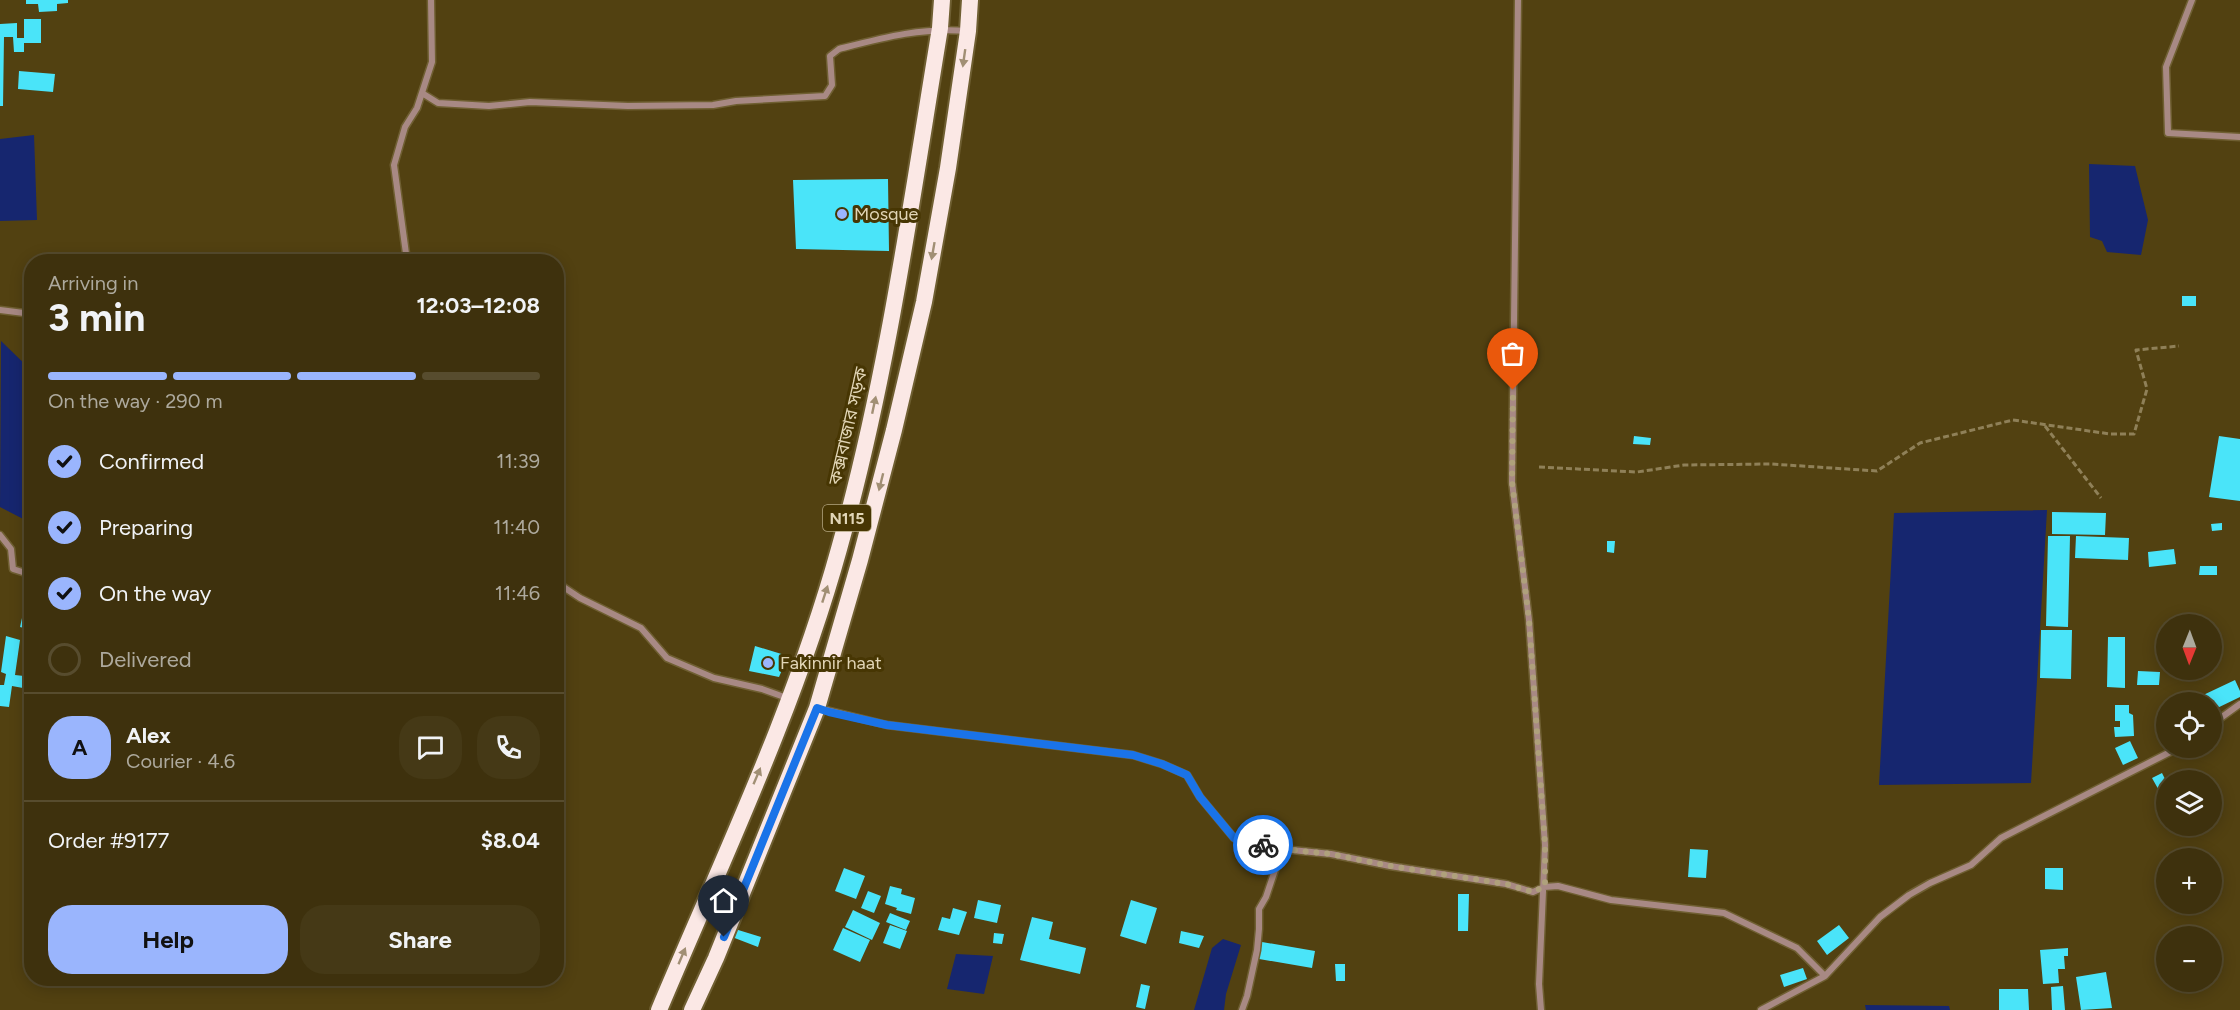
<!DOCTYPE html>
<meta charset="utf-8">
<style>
body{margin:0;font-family:Figtree,"Noto Sans Bengali",sans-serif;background:#453916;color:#f1f3f6;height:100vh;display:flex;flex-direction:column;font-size:22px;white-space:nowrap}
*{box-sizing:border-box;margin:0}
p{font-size:20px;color:#ada99d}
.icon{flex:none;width:33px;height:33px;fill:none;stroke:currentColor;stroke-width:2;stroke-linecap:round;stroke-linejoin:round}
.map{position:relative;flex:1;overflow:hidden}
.panel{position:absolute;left:24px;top:254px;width:540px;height:732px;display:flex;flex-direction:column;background:#3e310d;border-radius:24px;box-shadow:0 3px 15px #0003,0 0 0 2px #574c2e}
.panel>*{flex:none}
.needle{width:39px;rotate:181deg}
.fabs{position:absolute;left:2156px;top:614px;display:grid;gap:12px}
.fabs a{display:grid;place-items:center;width:66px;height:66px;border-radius:50%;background:#3e310d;box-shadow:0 3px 15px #0003,0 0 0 2px #574c2e;font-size:30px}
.pin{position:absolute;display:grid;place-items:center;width:51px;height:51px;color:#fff;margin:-62px -26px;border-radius:50% 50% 50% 0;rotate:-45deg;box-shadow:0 0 6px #0007}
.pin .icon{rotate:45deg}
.courier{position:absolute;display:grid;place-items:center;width:60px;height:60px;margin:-30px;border:4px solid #1a73e8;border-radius:50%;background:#fff;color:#222;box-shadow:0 2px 8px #0007}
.headline em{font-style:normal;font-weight:700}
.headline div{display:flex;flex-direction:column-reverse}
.headline{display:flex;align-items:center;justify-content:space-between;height:102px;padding:0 24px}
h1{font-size:39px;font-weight:700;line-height:45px}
.bar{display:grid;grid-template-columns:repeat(4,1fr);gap:9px 6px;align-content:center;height:72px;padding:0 24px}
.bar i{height:8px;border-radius:4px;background:#574c2e}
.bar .current{background:#9ab5fd}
.bar p{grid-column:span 4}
.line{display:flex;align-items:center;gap:15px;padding:0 24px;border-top:2px solid #574c2e}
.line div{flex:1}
.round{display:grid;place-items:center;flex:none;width:63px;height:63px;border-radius:24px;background:#453916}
ol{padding:0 24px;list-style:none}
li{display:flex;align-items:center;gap:18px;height:66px}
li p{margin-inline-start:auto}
li .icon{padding:6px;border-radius:50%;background:#9ab5fd;color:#111;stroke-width:4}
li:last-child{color:#ada99d}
li i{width:33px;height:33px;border:3px solid #574c2e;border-radius:50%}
.button{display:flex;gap:12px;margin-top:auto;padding:12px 24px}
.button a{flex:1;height:69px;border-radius:24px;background:#9ab5fd;color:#111;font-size:24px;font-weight:700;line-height:69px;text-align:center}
.button a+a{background:#453916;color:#f1f3f6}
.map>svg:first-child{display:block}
</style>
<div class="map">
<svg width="2240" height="1010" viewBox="0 0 2240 1010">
<rect width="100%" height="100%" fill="#524111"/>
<path fill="#16266f" d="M 34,135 L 37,220 L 0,221 L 0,139 Z
M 2089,164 L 2135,166 L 2148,220 L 2141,255 L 2107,252 L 2102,241 L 2090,237 Z
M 1,341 L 31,370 L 31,436 L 28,440 C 31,467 35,495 29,522 L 0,507 Z
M 2047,510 L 2031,783 L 1879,785 L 1894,513 Z
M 1223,939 L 1241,945 L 1226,994 L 1224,1010 L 1194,1010 L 1212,948 Z
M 956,954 L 993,956 L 984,994 L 947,989 Z
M 1865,1005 L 1949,1006 L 1950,1010 L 1866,1010 Z"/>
<path fill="#4ae4f9" d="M 26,0 L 68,0 L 68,3 L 57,4 L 57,11 L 39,12 L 38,4 L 26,4 Z
M 24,19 L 41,19 L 41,43 L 24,43 L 24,52 L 14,52 L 13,37 L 4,37 L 3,106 L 0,106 L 0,24 L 17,23 L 17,38 L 24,38 Z
M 19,71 L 55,74 L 53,92 L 18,89 Z
M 888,179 L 889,251 L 796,249 L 793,180 Z
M 2182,296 L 2196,296 L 2196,306 L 2182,306 Z
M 1634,436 L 1651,438 L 1650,445 L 1633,444 Z
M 2219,436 L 2240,439 L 2240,501 L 2209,497 Z
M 2052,512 L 2106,513 L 2105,535 L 2052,534 Z
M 2222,523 L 2222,530 L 2212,531 L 2211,524 Z
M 2048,536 L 2070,536 L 2068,627 L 2046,626 Z
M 2076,536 L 2129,538 L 2128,560 L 2075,558 Z
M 1607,541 L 1615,541 L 1614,553 L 1607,552 Z
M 2174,549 L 2176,564 L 2149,567 L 2148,552 Z
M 2200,566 L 2217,566 L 2217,575 L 2199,575 Z
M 22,618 L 32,621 L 32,630 L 20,627 Z
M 2041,630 L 2072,630 L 2071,679 L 2040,678 Z
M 6,636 L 20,640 L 15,675 L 24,676 L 23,688 L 12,686 L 9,707 L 0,706 L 0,685 L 4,685 L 6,674 L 1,672 Z
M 2108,637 L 2125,637 L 2125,688 L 2107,687 Z
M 755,646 L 788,656 L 779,677 L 749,671 Z
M 2138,671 L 2160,672 L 2159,685 L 2137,685 Z
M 2235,680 L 2240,691 L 2240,697 L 2211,711 L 2211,702 L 2201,702 L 2199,697 Z
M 2115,705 L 2129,705 L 2129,713 L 2133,715 L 2134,736 L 2115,737 L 2114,727 L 2120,727 L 2120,721 L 2115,721 Z
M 2130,741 L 2138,758 L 2123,765 L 2115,748 Z
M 2162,773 L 2166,781 L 2166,803 L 2152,778 Z
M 1690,849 L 1708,850 L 1706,878 L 1688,877 Z
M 844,868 L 865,876 L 856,899 L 835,891 Z
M 2045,868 L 2063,868 L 2063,890 L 2045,889 Z
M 890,886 L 902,889 L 901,894 L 915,898 L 911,914 L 896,910 L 897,908 L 885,904 Z
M 868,891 L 881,896 L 874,913 L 861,908 Z
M 1458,894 L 1469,894 L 1468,931 L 1458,931 Z
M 978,900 L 1001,905 L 997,923 L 974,918 Z
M 1131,900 L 1157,908 L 1146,944 L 1120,936 Z
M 953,908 L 967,912 L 959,935 L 938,930 L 942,917 L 950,919 Z
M 853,910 L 880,923 L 872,940 L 845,927 Z
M 890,913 L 910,921 L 906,930 L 886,922 Z
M 1032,917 L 1053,922 L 1049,939 L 1086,948 L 1080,974 L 1020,960 Z
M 890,925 L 907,931 L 900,949 L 883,943 Z
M 1839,925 L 1849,938 L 1827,955 L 1817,941 Z
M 843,928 L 870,940 L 860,962 L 833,950 Z
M 735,929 L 761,937 L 758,947 L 732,937 Z
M 1181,931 L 1204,936 L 1199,948 L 1179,943 Z
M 994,933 L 1004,934 L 1002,944 L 993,943 Z
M 1262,942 L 1315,951 L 1312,968 L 1259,959 Z
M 2068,948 L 2068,956 L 2064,956 L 2065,969 L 2058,969 L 2059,983 L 2043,984 L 2040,950 Z
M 1335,964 L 1345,964 L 1345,981 L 1336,981 Z
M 1803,968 L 1807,979 L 1784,987 L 1780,975 Z
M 2106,972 L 2112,1008 L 2081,1010 L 2076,977 Z
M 1141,984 L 1150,986 L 1145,1009 L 1136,1007 Z
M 2063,986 L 2065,1010 L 2052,1010 L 2051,987 Z
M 1999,989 L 2028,989 L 2029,1010 L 1999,1010 Z"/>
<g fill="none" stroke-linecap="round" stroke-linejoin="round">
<defs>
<path id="minor" d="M 1518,0 L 1512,482 L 1529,620 L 1545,845 L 1539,984 L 1541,1010
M 2192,0 L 2166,67 L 2168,133 L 2240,137
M 422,93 L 438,103 L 489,106 L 530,102 L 628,106 L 713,105 L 736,101 L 825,96 L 832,85 L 830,56 L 839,49 C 882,38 922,27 967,31
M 407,261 L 394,165 L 405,127 L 417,108 L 432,62 L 431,0
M 0,310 L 32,314
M 0,535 L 11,549 L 13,569 L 32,575
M 556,582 L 580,598 L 641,628 L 667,658 L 714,678 L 762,689 L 787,698
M 818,708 L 887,725 L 1133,755 L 1162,764 L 1187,775 L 1200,797 L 1234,838 L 1282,849 L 1331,854 L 1390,866 L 1506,884 L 1533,892 L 1544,887 L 1558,886 L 1611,900 L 1724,913 L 1797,948 L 1825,976
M 2211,725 L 2240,704
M 1242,1010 L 1247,996 L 1257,950 L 1259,929 L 1259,909 L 1266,897 L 1282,849
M 1761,1010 L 1825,976 L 1880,917 L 1909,895 L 1930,883 L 1971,865 L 2001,838 L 2180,747"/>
<path id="trunk" d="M 659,1010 C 723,858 795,708 839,549 C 887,379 911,203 940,28 L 942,0
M 692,1010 L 716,958 L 817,708 L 860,560 L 894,430 L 924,302 L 948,168 L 968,31 L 970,0"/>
</defs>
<use href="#minor" stroke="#6f5f32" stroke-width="9"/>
<use href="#trunk" stroke="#6f5f32" stroke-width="20"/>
<path stroke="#8f8058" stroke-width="3" stroke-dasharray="6 3" stroke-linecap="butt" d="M 2045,426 L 2101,498
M 1539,467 L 1637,472 L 1684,465 L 1771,464 L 1877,471 L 1920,443 L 2013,420 L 2110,434 L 2134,434 L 2147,389 L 2136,350 L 2179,346"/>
<use href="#minor" stroke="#a88984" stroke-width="6"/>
<use href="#trunk" stroke="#fbe8e5" stroke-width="16"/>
</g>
<defs><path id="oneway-solid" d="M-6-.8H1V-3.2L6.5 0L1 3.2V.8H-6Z" transform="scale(1.5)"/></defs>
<g fill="#a18f74">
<use href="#oneway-solid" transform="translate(964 58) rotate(98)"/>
<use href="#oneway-solid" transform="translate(933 251) rotate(100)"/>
<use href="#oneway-solid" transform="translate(874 405) rotate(-78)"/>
<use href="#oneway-solid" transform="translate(881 482) rotate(104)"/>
<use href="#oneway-solid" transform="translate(825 594) rotate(-72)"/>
<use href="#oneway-solid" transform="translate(757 776) rotate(-67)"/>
<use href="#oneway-solid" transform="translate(682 956) rotate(-67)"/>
</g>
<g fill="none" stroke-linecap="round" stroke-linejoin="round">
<path stroke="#afa17c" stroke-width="6" stroke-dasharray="0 10.8" d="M 1263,845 L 1282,849 L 1331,854 L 1390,866 L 1506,884 L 1533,892 L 1545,886 L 1545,845 L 1529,620 L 1512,482 L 1513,390"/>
<path stroke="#1a73e8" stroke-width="8" d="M 724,937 L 817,708 L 829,712 L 887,725 L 1133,755 L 1162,764 L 1187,775 L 1200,797 L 1234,838 L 1263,845"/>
</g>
<g fill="#9ab5fd" stroke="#473603" stroke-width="2">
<circle cx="842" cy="214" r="6"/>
<circle cx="768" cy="663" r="6"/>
</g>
<g text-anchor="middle" stroke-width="6" stroke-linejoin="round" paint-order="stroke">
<rect fill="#473603" stroke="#b3a580" stroke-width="1.5" x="823" y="505" width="48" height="26" rx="4.5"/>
<g font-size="16" font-weight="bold" fill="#e1d5b6">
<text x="847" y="524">N115</text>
</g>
<g font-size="18" fill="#e1d5b6" stroke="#473603" text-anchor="start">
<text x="854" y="220">Mosque</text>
<text x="780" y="669">Fakinnir haat</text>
</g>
<g font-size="18" fill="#e1d5b6" stroke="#473603">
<text transform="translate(848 426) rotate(-77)" y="6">কক্সবাজার সড়ক</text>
</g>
</g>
</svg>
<div class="fabs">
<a><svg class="needle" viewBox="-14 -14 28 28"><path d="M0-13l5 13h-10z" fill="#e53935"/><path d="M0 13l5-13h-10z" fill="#ada99d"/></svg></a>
<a><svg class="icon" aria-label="locate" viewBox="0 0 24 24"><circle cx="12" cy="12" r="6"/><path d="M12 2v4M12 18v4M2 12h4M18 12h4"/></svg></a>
<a><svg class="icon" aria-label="layers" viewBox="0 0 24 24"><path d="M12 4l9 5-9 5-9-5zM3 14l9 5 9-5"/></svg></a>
<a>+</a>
<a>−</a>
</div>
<div class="pin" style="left:1513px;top:390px;background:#ea580c"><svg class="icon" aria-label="bag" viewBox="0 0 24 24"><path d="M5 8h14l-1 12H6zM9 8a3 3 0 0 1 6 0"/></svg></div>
<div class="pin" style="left:724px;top:937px;background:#1f2937"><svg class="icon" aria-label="home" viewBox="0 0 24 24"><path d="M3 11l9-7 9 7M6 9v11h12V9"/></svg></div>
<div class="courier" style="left:1263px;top:845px"><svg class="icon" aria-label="bike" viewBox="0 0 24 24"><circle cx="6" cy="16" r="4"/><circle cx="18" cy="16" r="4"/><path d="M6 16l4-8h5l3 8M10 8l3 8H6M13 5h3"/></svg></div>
<section class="panel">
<div class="headline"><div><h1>3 min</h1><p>Arriving in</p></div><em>12:03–12:08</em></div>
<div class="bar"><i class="current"></i><i class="current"></i><i class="current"></i><i></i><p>On the way · 290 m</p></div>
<ol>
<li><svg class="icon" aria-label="check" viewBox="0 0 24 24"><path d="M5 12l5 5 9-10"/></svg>Confirmed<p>11:39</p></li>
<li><svg class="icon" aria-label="check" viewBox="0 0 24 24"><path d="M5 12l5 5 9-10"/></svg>Preparing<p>11:40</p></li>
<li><svg class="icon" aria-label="check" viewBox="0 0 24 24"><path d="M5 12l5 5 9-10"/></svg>On the way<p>11:46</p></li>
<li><i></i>Delivered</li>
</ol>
<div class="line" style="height:108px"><b class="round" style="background:#9ab5fd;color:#111">A</b><div><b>Alex</b><p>Courier · 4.6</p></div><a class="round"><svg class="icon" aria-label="chat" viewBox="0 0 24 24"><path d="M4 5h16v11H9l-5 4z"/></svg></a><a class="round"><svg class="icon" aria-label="phone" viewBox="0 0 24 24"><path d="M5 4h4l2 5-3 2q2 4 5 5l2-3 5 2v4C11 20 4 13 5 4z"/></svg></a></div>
<div class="line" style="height:78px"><div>Order #9177</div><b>$8.04</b></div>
<div class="button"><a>Help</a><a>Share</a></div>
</section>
</div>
